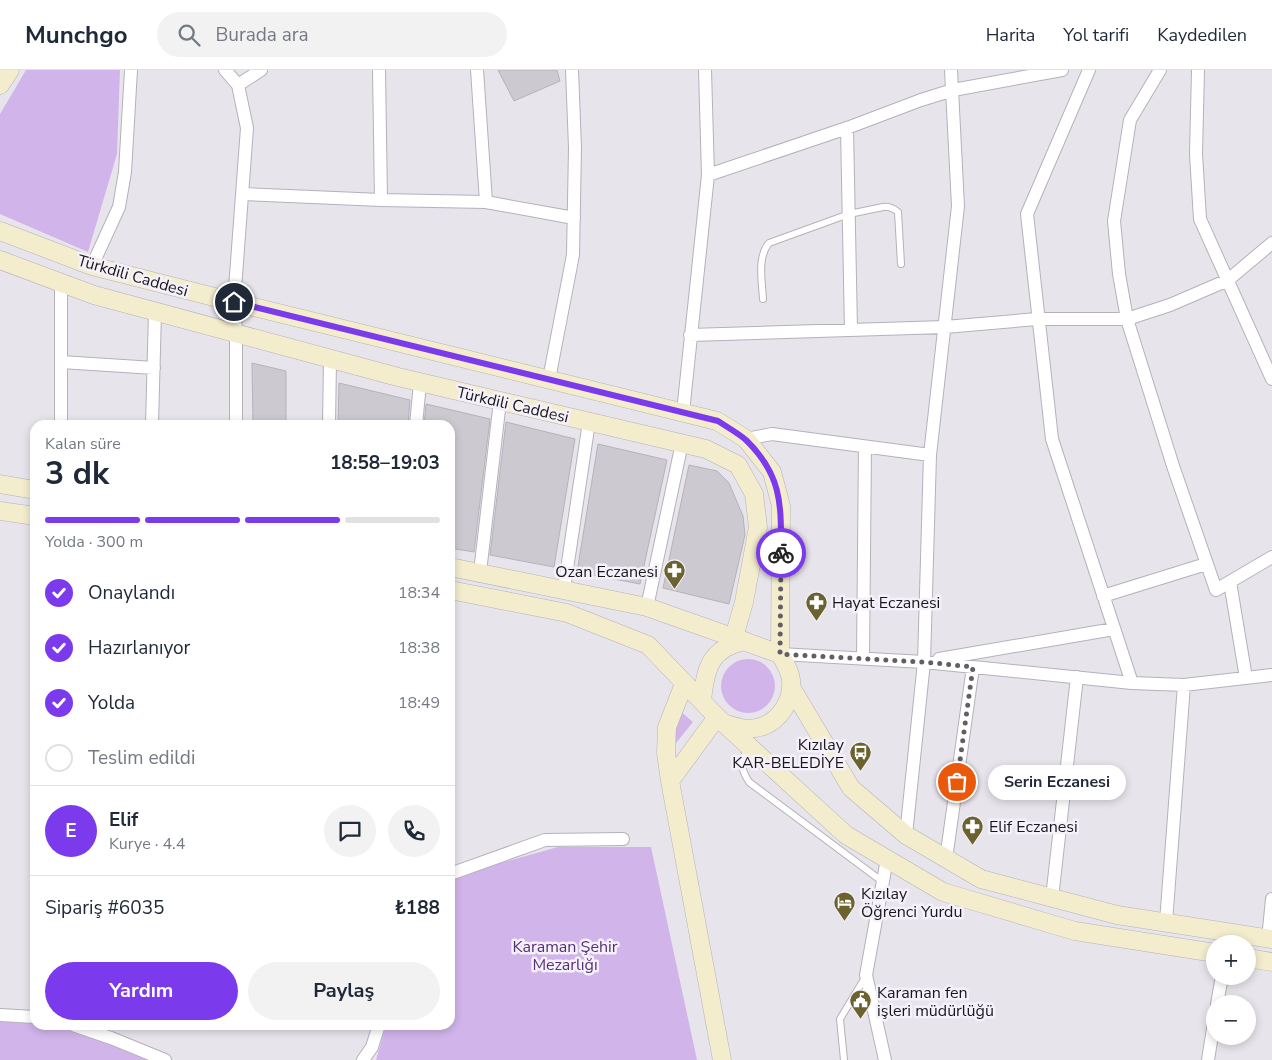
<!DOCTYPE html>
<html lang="tr">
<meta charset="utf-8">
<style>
body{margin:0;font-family:"Nunito Sans",sans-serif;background:#f2f2f3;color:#1f2937;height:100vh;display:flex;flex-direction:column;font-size:19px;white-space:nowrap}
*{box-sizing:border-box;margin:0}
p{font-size:16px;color:#747a83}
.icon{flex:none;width:28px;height:28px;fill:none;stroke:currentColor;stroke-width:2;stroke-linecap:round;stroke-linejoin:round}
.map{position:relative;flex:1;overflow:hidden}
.panel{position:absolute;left:30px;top:350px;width:425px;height:610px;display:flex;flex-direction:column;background:#fff;border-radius:15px;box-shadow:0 2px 8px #0003}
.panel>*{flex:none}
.fabs{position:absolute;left:1206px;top:865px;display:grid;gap:10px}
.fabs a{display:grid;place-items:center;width:50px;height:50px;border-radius:50%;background:#fff;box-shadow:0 2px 8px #0003;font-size:25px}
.pin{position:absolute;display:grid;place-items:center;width:42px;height:42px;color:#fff;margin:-21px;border:2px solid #fff;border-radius:50%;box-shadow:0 1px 5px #0007}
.courier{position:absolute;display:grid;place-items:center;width:50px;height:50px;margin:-25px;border:4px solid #7c3aed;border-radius:50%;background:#fff;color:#222;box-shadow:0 1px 6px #0007}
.bubble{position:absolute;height:35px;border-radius:18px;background:#fff;box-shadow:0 2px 8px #0003;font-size:16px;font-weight:700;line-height:35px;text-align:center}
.headline em{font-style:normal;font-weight:700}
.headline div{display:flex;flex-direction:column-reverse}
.headline{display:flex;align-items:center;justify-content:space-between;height:85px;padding:0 15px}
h1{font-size:32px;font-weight:700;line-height:38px}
.bar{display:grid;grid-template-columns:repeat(4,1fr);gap:8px 5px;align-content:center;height:60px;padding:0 15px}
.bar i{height:6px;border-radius:4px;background:#e0e1e3}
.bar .current{background:#7c3aed}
.bar p{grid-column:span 4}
.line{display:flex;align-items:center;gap:12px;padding:0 15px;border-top:1px solid #e0e1e3}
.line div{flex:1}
.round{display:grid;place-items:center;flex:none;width:52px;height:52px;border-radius:26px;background:#f2f2f3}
ol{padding:0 15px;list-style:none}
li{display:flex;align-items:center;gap:15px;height:55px}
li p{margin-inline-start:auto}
li .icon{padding:5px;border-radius:50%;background:#7c3aed;color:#fff;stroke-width:4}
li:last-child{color:#747a83}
li i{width:28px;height:28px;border:2px solid #e0e1e3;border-radius:50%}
.primary-button{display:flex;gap:10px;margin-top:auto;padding:10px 15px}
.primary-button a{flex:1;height:58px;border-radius:30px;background:#7c3aed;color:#fff;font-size:20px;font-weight:700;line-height:58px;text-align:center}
.primary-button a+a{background:#f2f2f3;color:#1f2937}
header{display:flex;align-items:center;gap:30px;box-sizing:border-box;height:70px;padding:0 25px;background:#fff;border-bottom:1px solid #e0e1e3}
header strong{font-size:24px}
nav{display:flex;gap:28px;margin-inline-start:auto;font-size:18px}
.search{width:350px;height:45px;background:#f2f2f3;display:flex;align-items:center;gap:12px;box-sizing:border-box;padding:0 18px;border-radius:28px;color:#747a83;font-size:19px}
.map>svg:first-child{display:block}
</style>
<header>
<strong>Munchgo</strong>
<div class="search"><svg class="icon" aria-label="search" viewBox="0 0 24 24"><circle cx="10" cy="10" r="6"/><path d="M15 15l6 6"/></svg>Burada ara</div>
<nav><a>Harita</a><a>Yol tarifi</a><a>Kaydedilen</a></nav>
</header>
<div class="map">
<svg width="1272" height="990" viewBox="0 0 1272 990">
<rect width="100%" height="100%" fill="#e8e4ec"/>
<path fill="#d1b4ea" d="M 26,0 L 120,0 L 117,84 L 88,182 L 0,144 L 0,44 Z
M721 616a27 27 0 1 1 54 0a27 27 0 1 1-54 0Z
M 680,641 L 693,652 L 672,678 Z
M 558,777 L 651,777 L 697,990 L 376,990 L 386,955 L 450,955 L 450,807 Z
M 0,948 L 35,951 L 35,955 L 63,955 L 147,990 L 0,990 Z"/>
<path fill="#cdc9d1" stroke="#b6b2ba" d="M 498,0 L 557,0 L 560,11 L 514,31 Z
M 252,293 L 286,301 L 286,355 L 253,355 Z
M 339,313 L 410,330 L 408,355 L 338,355 Z
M 426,334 L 490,349 L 474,482 L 450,478 L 450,355 L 424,355 Z
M 506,352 L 575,369 L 554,497 L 490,485 Z
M 598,374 L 667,390 L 640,514 L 577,502 Z
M 689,395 L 717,401 L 729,413 L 743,446 L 745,465 L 729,534 L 663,518 Z"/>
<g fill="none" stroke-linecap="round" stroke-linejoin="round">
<defs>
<path id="lane" d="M 763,229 C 762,211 757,187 769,173 L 849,144 L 883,137 C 889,136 893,138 898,142 L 901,194
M 748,677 C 741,693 739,696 749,712 L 883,812
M 844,990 L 840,949 L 866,906"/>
<path id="street" d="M 225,0 L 238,15 L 247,58 L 234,232 L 236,263 L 236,355
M 379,0 L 381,130
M 477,0 L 486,132
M 1089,0 L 1027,144 L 1052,369 L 1132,613
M 1160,0 L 1130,50 L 1114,151 L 1119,204 L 1127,249 L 1173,396 L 1216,520 L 1272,487
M 1198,0 L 1196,84 L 1200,149 L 1272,309
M 238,15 L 261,0
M 847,58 L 851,260
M 708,105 L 847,58 L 921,30 L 953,20 L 1062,0
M 242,124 L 381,130 L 486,132 L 574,148
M 92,196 L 119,137 L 125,102 L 131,0
M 690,265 L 945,257 L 1037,249 L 1127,249 L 1170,235 L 1228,210 L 1272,173
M 61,292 L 154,298
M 549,309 L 573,185 L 575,78 L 572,0
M 683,342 L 708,105 L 705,0
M 61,355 L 61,213
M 152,355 L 155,241
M 329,355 L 330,289
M 416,355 L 420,313
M 746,369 L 772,364 L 930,385
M 480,502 L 500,331
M 1230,512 L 1246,608
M 564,519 L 589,352
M 1103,526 L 1206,494
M 647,537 L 682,373
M 780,584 L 924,592 L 1132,613 L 1184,615 L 1272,605
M 863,588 L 865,377
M 939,589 L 1114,559
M 906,765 L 924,592 L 930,385 L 958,136 L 951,0
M 946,789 L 973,597
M 450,804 L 545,770 L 623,769
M 1052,828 L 1077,607
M 1166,852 L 1184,615
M 1268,869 L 1272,829
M 1217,934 L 1222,906
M 0,945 L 35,947
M 73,955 L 111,968 L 165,990
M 363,990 L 372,977 L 379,955
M 885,990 L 866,905 L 887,789
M 1208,990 L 1215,946"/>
<path id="secondary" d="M 0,15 L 10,0
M 0,161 L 92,196 L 234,232 L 717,351 L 746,369 L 772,402 L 781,436 L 780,584
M 0,190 L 94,225 L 398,307 L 706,379 L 738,395 L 754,424 L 758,457 L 744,532 L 734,567
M 0,414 L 35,420
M 0,441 L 35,446
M 450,497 L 647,537 L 780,584 C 784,591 788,598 790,605 C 796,628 779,654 756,658 C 745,660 736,657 726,654
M 450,520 L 567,543 L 648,575 L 717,647 L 846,765 L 943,822 L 1075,861 L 1215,883
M 684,614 L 667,657 L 666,683 L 670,711 L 722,990
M 791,617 L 851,718 L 906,765 L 981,809 L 1117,845 L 1272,869
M 702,631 C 705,599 710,578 745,571
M 670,711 L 717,647
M 1248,888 L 1272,892"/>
</defs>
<use href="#lane" stroke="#b5b1b9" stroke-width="8"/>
<use href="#street" stroke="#b5b1b9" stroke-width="14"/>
<use href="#secondary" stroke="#b5b1b9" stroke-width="19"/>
<use href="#lane" stroke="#fff" stroke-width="6"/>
<use href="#street" stroke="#fff" stroke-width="12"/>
<use href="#secondary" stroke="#f3edce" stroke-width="18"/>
</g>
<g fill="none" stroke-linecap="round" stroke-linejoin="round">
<path stroke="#615f64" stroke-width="5" stroke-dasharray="0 9" d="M 781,483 L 780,584 L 924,592 L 973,597 L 957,712"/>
<path stroke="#7c3aed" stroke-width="6" d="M 234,232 L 718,351 C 727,357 738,363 746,370 C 783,406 781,436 781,483"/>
</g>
<defs>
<symbol id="pharmacy-pin" viewBox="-11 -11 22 30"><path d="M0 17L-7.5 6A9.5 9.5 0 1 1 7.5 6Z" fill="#6b622e" stroke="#f5f1fa"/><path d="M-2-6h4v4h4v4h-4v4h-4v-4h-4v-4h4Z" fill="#fff"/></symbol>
<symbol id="bus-pin" viewBox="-11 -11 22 30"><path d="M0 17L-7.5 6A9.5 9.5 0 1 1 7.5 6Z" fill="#6b622e" stroke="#f5f1fa"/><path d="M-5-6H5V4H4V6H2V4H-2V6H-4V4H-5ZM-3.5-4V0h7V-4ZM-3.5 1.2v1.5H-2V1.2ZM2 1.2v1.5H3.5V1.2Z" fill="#fff"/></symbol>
<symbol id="hotel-pin" viewBox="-11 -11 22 30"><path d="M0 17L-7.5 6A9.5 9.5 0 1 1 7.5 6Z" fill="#6b622e" stroke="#f5f1fa"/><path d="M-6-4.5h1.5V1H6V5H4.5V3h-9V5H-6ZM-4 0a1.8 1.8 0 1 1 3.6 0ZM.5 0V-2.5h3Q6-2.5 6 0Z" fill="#fff"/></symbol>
<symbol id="civic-pin" viewBox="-11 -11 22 30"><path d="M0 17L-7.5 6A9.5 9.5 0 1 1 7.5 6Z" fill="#6b622e" stroke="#f5f1fa"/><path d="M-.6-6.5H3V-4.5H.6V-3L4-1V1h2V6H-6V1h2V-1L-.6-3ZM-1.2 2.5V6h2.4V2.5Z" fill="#fff"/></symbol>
</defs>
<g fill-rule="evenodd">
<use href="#pharmacy-pin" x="662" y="488" width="25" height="34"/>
<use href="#pharmacy-pin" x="804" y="520" width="25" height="34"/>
<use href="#bus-pin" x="848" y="670" width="25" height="34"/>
<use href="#pharmacy-pin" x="960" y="744" width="25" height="34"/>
<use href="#hotel-pin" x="832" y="820" width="25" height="34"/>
<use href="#civic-pin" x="848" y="918" width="25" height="34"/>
</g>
<g text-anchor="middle" stroke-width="5" stroke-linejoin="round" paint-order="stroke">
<g font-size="16" fill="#19171a" stroke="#f5f1fa">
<text transform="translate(133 205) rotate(16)" y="6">Türkdili Caddesi</text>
<text transform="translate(513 334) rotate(13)" y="6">Türkdili Caddesi</text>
</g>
<g font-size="16" fill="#19171a" stroke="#f5f1fa" text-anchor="start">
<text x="658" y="507" text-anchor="end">Ozan Eczanesi</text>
<text x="832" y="538">Hayat Eczanesi</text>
<text x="844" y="680" text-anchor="end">Kızılay<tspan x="844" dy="18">KAR-BELEDİYE</tspan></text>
<text x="989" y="762">Elif Eczanesi</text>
<text x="861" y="829">Kızılay<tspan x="861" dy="18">Öğrenci Yurdu</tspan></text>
<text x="877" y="928">Karaman fen<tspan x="877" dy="18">işleri müdürlüğü</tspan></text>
</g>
<g font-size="16" fill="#572f74" stroke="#f5f1fa">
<text x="565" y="882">Karaman Şehir<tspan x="565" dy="18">Mezarlığı</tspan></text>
</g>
</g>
</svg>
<div class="fabs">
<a>+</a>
<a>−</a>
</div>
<div class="pin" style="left:957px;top:712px;background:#ea580c"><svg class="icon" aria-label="bag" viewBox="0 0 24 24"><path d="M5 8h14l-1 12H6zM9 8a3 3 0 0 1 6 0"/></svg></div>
<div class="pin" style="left:234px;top:232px;background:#1f2937"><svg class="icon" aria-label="home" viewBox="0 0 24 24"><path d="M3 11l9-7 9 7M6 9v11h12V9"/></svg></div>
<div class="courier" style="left:781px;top:483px"><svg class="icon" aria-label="bike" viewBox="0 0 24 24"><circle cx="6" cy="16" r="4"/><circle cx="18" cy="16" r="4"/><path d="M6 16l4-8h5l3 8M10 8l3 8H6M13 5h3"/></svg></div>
<div class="bubble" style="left:988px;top:695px;width:138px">Serin Eczanesi</div>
<section class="panel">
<div class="headline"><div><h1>3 dk</h1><p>Kalan süre</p></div><em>18:58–19:03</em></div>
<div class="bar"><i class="current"></i><i class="current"></i><i class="current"></i><i></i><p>Yolda · 300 m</p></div>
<ol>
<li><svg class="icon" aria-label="check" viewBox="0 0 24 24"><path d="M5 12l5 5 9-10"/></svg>Onaylandı<p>18:34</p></li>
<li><svg class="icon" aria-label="check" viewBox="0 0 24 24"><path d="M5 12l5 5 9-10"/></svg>Hazırlanıyor<p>18:38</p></li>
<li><svg class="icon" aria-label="check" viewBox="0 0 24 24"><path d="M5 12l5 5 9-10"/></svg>Yolda<p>18:49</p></li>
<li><i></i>Teslim edildi</li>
</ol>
<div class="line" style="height:90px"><b class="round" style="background:#7c3aed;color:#fff">E</b><div><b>Elif</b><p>Kurye · 4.4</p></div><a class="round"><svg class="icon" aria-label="chat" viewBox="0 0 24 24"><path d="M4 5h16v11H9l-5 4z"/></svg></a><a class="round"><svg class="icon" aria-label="phone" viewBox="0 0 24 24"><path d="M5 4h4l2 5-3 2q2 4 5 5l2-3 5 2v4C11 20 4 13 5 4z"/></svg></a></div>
<div class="line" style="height:65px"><div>Sipariş #6035</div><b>₺188</b></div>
<div class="primary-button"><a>Yardım</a><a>Paylaş</a></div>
</section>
</div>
